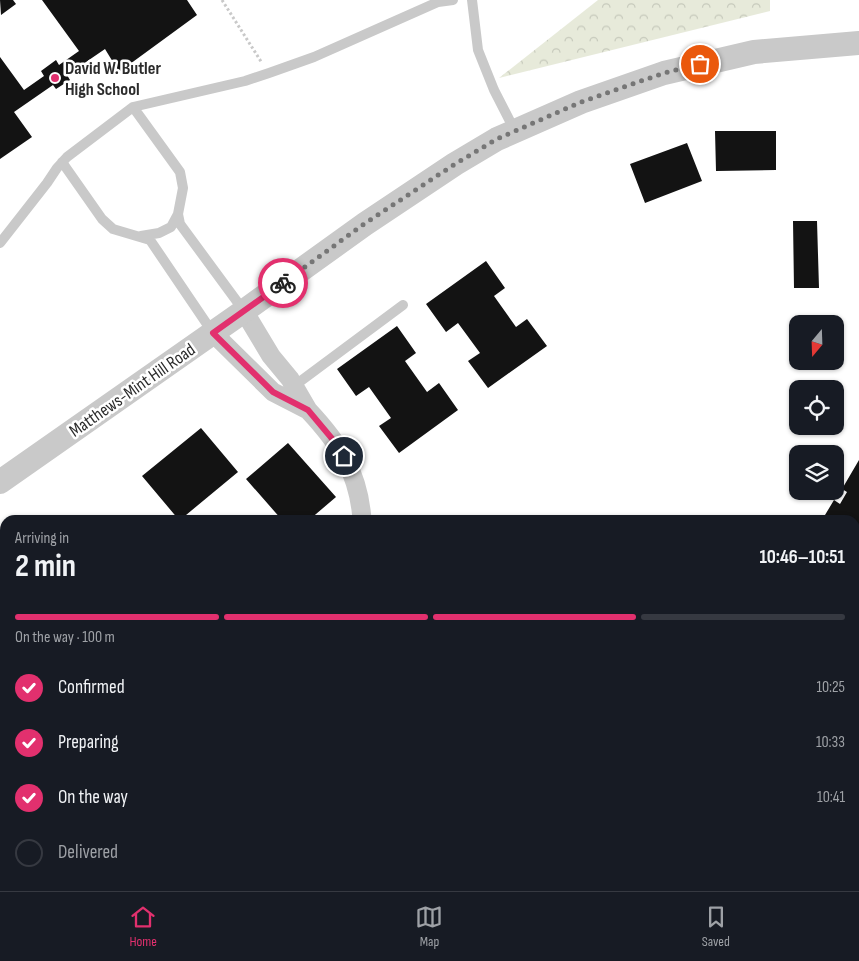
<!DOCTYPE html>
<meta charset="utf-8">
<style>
body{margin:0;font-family:"Sofia Sans Condensed",sans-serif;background:#242831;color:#f1f3f6;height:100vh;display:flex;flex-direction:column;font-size:19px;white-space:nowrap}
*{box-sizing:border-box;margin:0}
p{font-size:16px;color:#9ea1a6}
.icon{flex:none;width:28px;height:28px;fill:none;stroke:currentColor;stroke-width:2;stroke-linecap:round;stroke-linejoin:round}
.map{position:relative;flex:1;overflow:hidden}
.sheet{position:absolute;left:0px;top:515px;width:860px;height:376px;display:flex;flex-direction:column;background:#171b24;border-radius:15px 15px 0 0;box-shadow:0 1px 4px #0004}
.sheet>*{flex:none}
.needle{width:32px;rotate:199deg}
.controls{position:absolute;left:789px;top:315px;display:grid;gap:10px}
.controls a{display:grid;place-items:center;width:55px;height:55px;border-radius:10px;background:#171b24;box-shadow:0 1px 4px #0004;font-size:25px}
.pin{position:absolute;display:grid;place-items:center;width:42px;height:42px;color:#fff;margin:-21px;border:2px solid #fff;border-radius:50%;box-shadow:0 1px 5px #0007}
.courier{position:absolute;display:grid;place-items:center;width:50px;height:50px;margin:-25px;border:4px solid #e2306e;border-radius:50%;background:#fff;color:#222;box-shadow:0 1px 6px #0007}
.summary em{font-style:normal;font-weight:700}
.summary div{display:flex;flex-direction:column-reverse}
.summary{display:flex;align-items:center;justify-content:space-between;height:85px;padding:0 15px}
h1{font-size:32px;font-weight:700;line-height:38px}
.bar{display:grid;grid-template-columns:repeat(4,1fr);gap:8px 5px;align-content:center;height:60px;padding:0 15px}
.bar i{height:6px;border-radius:4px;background:#363941}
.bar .active{background:#e2306e}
.bar p{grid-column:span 4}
ol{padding:0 15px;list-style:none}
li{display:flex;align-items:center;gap:15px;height:55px}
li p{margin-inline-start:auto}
li .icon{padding:5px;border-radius:50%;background:#e2306e;color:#fff;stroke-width:4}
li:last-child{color:#9ea1a6}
li i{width:28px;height:28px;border:2px solid #363941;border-radius:50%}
.dock{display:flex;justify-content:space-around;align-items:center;height:70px;border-top:1px solid #363941;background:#171b24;font-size:14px;color:#9ea1a6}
.dock a{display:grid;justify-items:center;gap:2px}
.dock .active{color:#e2306e}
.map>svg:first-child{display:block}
</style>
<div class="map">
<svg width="859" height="891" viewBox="0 0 859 891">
<defs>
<pattern id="forest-crowns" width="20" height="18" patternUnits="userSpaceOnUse" patternTransform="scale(1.25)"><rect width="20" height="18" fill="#e7eada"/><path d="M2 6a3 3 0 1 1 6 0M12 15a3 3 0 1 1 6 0" fill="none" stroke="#c6c9bb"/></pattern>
</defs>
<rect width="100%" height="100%" fill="#fff"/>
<path fill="url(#forest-crowns)" d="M 598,0 L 770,0 L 770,11 L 499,78 Z"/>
<path fill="#131313" d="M 0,0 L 13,0 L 16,4 L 1,15 Z
M 42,0 L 187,0 L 197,15 L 119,72 L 105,49 L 67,75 L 70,80 L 56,89 L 53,85 L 14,112 L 32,137 L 0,159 L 0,57 L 24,90 L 44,76 L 41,71 L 56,60 L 59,65 L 79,51 Z
M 715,131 L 776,131 L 776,170 L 716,171 Z
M 687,143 L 702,181 L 645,203 L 630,164 Z
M 793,221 L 817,221 L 819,288 L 794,288 Z
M 486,261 L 505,288 L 494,296 L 516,327 L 527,319 L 547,346 L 488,388 L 468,361 L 480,353 L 458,323 L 446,332 L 426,304 Z
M 397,326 L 416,353 L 405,361 L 427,392 L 439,383 L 458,410 L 399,453 L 379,426 L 391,418 L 369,387 L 356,396 L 337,369 Z
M 201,428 L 238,472 L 180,520 L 179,520 L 142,476 Z
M 288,443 L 336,497 L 309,520 L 282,520 L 246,479 Z
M 859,460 L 859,560 L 855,567 L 855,520 L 822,520 L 834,500 L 840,504 L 847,492 L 842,489 Z
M 859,698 L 859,786 L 855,781 L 855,701 Z
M 5,854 L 5,886 L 23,886 L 24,891 L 0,891 L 0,856 Z
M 254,886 L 312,886 L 302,891 L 257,891 Z
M 369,886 L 389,886 L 383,891 L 373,891 Z
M 440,886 L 464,886 L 467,891 L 434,891 Z
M 653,886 L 696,886 L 700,891 L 657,891 Z"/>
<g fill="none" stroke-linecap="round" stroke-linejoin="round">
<path stroke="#c9c9c9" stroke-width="3" stroke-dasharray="2.5 2.5" stroke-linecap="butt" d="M 222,0 L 262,63"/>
<path stroke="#c9c9c9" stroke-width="10" d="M 472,0 L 478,50 L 494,90 L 515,131
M 133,107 L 180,172 L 183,188 L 178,214 L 180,224 L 244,311
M 62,162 L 102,219 L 113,229 L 150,240 L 213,333
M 141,236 L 159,233 L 171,227 L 178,214
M 0,243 L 47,183 L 57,168 L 67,157 L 133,107 L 245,81 L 269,73 L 314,57 L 438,2 L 453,0
M 294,386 L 403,305"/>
<path stroke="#c9c9c9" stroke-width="19" d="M 213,333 L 273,392 L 308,410 L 290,379 L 271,356 L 244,311
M 308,410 C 339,443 359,473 362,520
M 101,886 L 103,891
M 522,886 L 526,891"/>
<path stroke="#c9c9c9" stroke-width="24" d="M 0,482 L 244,311 L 365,224 L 455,164 L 497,139 L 581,102 L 664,73 L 754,52 L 859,43"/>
</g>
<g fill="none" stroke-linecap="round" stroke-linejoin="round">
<path stroke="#767676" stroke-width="5" stroke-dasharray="0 9" d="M 283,283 L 364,224 L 455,164 L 497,139 L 581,102 L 664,73 L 700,64"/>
<path stroke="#e2306e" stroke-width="6" d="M 283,283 L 213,333 L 273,392 L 308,410 L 334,441 L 344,456"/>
</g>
<circle fill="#e2306e" stroke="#fff" stroke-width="2" cx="55" cy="78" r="5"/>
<g text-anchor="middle" stroke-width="5" stroke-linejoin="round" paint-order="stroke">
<g font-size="18" font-weight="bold" fill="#2c2c2c" stroke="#fff" text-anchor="start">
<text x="65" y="74">David W. Butler<tspan x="65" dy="21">High School</tspan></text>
</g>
<g font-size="18" fill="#2c2c2c" stroke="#fff">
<text transform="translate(132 390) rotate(-35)" y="6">Matthews-Mint Hill Road</text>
</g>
</g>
</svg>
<div class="controls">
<a><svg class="needle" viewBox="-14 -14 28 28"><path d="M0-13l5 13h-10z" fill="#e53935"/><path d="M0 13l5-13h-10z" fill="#9ea1a6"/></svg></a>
<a><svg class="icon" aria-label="locate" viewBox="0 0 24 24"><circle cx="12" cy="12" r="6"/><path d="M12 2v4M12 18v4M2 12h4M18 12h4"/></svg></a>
<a><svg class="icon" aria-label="layers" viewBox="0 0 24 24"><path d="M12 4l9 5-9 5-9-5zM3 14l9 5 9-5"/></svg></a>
</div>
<div class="pin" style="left:700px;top:64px;background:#ea580c"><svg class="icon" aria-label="bag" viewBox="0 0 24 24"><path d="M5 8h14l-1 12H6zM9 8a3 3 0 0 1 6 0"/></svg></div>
<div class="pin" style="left:344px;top:456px;background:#1f2937"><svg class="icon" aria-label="home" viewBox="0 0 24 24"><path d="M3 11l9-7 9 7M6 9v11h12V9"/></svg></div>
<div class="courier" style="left:283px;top:283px"><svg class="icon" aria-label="bike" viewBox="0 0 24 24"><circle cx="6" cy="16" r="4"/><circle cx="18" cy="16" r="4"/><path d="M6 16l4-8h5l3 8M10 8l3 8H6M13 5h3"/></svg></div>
<section class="sheet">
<div class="summary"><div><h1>2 min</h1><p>Arriving in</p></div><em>10:46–10:51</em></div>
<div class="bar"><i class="active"></i><i class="active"></i><i class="active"></i><i></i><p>On the way · 100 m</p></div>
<ol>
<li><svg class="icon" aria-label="check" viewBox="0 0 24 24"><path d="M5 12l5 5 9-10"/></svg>Confirmed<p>10:25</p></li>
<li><svg class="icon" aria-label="check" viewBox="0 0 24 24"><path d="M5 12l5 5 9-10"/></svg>Preparing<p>10:33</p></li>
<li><svg class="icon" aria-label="check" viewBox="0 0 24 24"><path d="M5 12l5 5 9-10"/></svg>On the way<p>10:41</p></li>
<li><i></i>Delivered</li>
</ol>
</section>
</div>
<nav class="dock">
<a class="active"><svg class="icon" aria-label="home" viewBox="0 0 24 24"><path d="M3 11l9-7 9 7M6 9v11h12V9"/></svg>Home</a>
<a><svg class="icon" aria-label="map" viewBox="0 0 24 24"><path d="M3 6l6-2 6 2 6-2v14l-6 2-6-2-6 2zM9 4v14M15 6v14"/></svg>Map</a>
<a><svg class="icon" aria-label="saved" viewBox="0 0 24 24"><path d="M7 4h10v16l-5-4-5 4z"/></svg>Saved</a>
</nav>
